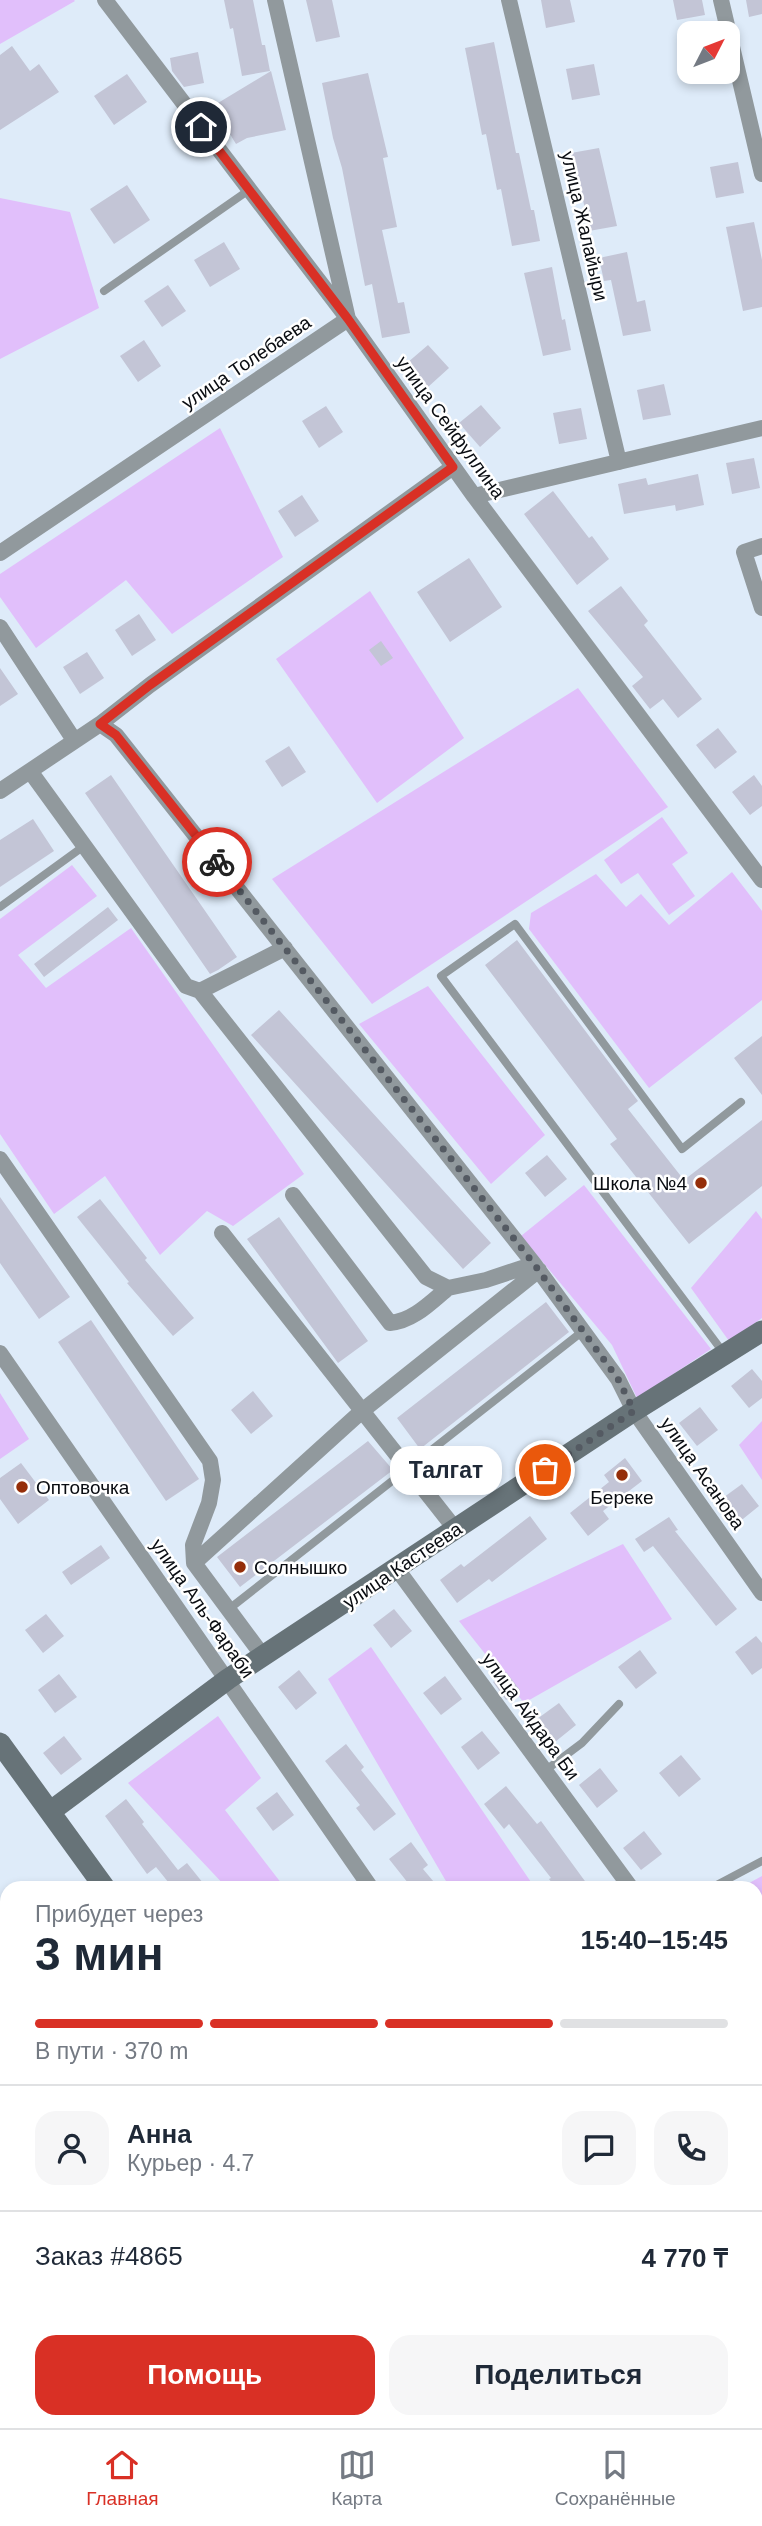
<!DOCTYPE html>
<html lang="ru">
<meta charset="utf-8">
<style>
body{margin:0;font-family:Arial,sans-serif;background:#f6f6f7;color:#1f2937;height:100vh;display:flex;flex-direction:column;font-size:26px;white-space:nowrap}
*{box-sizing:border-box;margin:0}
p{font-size:23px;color:#747a83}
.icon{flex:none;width:38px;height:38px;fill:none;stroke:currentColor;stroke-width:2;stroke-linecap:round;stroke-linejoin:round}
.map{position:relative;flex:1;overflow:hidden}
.panel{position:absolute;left:0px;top:1881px;width:763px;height:548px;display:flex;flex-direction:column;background:#fff;border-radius:21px 21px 0 0;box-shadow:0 4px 10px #0003}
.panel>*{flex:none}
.needle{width:46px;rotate:48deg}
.tools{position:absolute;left:677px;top:21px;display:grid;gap:14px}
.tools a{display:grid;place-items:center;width:63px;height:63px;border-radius:14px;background:#fff;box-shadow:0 4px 10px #0003;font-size:35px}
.pin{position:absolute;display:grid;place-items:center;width:60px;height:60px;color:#fff;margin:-30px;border:4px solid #fff;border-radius:50%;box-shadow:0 2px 7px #0007}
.courier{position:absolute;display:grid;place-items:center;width:70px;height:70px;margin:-35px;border:5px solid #d93025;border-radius:50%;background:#fff;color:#222;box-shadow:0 2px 9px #0007}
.bubble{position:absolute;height:49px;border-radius:21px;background:#fff;box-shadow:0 4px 10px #0003;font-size:23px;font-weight:700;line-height:49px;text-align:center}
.headline em{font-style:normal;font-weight:700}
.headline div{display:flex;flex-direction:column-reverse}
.headline{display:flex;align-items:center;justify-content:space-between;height:119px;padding:0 35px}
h1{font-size:46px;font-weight:700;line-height:52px}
.bar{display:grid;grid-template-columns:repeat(4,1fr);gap:10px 7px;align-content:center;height:84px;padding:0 35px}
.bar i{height:9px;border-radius:5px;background:#e0e1e3}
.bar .active{background:#d93025}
.bar p{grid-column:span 4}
.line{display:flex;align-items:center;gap:18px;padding:0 35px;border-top:2px solid #e0e1e3}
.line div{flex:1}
.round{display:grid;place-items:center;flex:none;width:74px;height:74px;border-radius:21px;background:#f6f6f7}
.primary-button{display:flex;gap:14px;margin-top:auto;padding:14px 35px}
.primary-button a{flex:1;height:80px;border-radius:21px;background:#d93025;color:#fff;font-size:28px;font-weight:700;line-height:80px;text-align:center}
.primary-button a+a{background:#f6f6f7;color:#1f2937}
.tabs{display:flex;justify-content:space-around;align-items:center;height:98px;border-top:2px solid #e0e1e3;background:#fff;font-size:19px;color:#747a83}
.tabs a{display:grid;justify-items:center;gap:4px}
.tabs .active{color:#d93025}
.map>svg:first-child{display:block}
</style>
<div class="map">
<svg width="762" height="2428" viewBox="0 0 762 2428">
<rect width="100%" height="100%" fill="#deebf9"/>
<path fill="#e1bffb" d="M 0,0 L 74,0 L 75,1 L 0,44 Z
M 0,198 L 70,212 L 99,308 L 0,359 Z
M 220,428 L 283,557 L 172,634 L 126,580 L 36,648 L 0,597 L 0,574 Z
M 370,591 L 464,738 L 377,803 L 276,659 Z
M 578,688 L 668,807 L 372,1004 L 272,879 Z
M 662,817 L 688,853 L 672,864 L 695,896 L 669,915 L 638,873 L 621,884 L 604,860 Z
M 72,865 L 97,896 L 18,955 L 46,988 L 131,928 L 304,1174 L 233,1226 L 207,1211 L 160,1255 L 105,1176 L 54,1214 L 0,1134 L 0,919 Z
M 732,872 L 762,911 L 762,1000 L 649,1088 L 529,929 L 531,913 L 596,874 L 626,907 L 641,894 L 669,925 Z
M 428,986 L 545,1135 L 491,1184 L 359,1024 Z
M 584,1185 L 711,1349 L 637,1398 L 612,1345 L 521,1236 Z
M 756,1211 L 762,1219 L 762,1318 L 729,1341 L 691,1288 Z
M 0,1393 L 29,1439 L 0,1459 Z
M 762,1421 L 762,1480 L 739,1445 Z
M 623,1544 L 672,1619 L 524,1703 L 459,1621 Z
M 371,1647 L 535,1888 L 450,1888 L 328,1679 Z
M 218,1716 L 261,1778 L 225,1810 L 285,1888 L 227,1888 L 128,1783 Z
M 762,1876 L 762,1945 L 756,1950 L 756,1888 L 740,1888 Z
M 762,2159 L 762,2328 L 756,2319 L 756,2163 Z
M 0,2176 L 7,2184 L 7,2422 L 162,2422 L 163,2424 L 153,2428 L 0,2428 Z
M 575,2422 L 646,2422 L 651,2428 L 580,2428 Z"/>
<path fill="#c3c5d6" d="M 224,0 L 253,0 L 262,45 L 265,45 L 270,71 L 242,76 L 233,28 L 230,29 Z
M 306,0 L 332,0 L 340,37 L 316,42 Z
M 541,0 L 570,0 L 575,22 L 546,28 Z
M 673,0 L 702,0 L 705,15 L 677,20 Z
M 746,0 L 762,0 L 762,14 L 749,17 Z
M 494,42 L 516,153 L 519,153 L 531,210 L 534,210 L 540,241 L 512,246 L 501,189 L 497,190 L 486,134 L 482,135 L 465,48 Z
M 12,46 L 30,71 L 39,64 L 59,92 L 0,130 L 0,55 Z
M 198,52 L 204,83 L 184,87 L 172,71 L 170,58 Z
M 594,64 L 600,95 L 572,100 L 566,69 Z
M 271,71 L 286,130 L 247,138 L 236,144 L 213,106 Z
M 368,73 L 388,157 L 383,158 L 397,227 L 382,230 L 398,303 L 404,302 L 410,333 L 382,338 L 372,284 L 365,286 L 342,168 L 333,138 L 322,83 Z
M 127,74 L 147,102 L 114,125 L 94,96 Z
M 599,148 L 617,226 L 589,231 L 580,184 L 577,184 L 571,153 Z
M 738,162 L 744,193 L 716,198 L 710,167 Z
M 127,185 L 150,220 L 114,244 L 90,209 Z
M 754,222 L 762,260 L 762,307 L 743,311 L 726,227 Z
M 224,242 L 240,269 L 210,287 L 194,260 Z
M 627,252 L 637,302 L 645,300 L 651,331 L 623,336 L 611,280 L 604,281 L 599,258 Z
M 552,267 L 562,320 L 565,319 L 571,350 L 543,356 L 524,273 Z
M 168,285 L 186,311 L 162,327 L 144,301 Z
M 144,340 L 161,366 L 138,382 L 120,356 Z
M 428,345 L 449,368 L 428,387 L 407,363 Z
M 664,384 L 671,415 L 643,420 L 637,390 Z
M 481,405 L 501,428 L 480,447 L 459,423 Z
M 326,406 L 343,432 L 319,448 L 302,421 Z
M 581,408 L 587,439 L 559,444 L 553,413 Z
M 754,458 L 760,488 L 732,494 L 726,463 Z
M 698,474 L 704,505 L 676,511 L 675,505 L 624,514 L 618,484 L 646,478 L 648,485 Z
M 553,491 L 589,538 L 592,536 L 609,559 L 577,585 L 524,514 Z
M 302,495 L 319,521 L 295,537 L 278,511 Z
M 469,558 L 502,607 L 450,642 L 417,592 Z
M 621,586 L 648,621 L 644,625 L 702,699 L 678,718 L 663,699 L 650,709 L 632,686 L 643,677 L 588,611 Z
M 139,614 L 156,640 L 132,656 L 115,630 Z
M 381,641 L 393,658 L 381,666 L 369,650 Z
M 87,652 L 104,678 L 80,694 L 63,667 Z
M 0,668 L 18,694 L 0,706 Z
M 718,728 L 737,752 L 715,769 L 696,745 Z
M 289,746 L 306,772 L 282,787 L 265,761 Z
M 111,775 L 237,957 L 218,970 L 210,974 L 85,793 Z
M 754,775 L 762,786 L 762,806 L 750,815 L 732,792 Z
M 33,819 L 54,851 L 0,887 L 0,840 Z
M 108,907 L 118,920 L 44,977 L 34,964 Z
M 517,940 L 638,1101 L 628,1109 L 684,1180 L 762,1120 L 762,1186 L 689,1244 L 610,1144 L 617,1139 L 485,965 Z
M 279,1010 L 491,1243 L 463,1269 L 251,1035 Z
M 762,1036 L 762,1095 L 734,1058 Z
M 547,1155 L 567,1179 L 545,1197 L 525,1173 Z
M 0,1197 L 70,1297 L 39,1319 L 0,1263 Z
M 100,1199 L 147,1258 L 145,1260 L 194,1318 L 173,1336 L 127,1283 L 129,1282 L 77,1217 Z
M 279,1217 L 368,1341 L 338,1363 L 247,1239 Z
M 546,1302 L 569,1332 L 420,1449 L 397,1418 Z
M 91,1320 L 199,1479 L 166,1501 L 58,1342 Z
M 752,1369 L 762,1381 L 762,1398 L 749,1408 L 731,1386 Z
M 253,1391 L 273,1416 L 251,1434 L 231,1410 Z
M 700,1407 L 718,1430 L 697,1446 L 679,1423 Z
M 368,1441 L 393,1470 L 240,1587 L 217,1557 Z
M 625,1458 L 642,1481 L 603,1511 L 609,1519 L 588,1536 L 570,1513 L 609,1482 L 604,1475 Z
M 21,1463 L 49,1500 L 18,1524 L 0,1499 L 0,1478 Z
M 742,1484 L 759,1506 L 738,1523 L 720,1500 Z
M 530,1516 L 547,1539 L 492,1582 L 489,1579 L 457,1603 L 440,1580 L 461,1564 L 464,1567 Z
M 669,1517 L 678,1530 L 675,1531 L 737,1609 L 716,1626 L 653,1546 L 644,1552 L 635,1539 Z
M 101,1545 L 110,1558 L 71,1585 L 62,1572 Z
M 394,1609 L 412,1631 L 391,1648 L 373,1625 Z
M 46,1614 L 64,1636 L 43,1653 L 25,1630 Z
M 756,1636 L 762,1643 L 762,1668 L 752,1675 L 735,1652 Z
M 640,1650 L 657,1673 L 636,1689 L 618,1667 Z
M 299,1670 L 317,1693 L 296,1710 L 278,1687 Z
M 506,1672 L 520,1690 L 506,1700 L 493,1682 Z
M 59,1674 L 77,1697 L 55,1713 L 38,1690 Z
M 445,1676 L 462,1699 L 441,1715 L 423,1693 Z
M 559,1703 L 576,1725 L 555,1742 L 537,1719 Z
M 482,1731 L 500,1753 L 478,1770 L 461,1747 Z
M 64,1736 L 82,1759 L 61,1775 L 43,1753 Z
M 346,1744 L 364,1767 L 361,1770 L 396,1814 L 374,1831 L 356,1808 L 360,1805 L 325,1761 Z
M 681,1755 L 701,1779 L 679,1797 L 659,1773 Z
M 600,1768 L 618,1791 L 597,1808 L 579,1785 Z
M 506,1786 L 537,1824 L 541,1821 L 590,1888 L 556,1888 L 549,1879 L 551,1878 L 509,1824 L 504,1829 L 484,1804 Z
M 277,1792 L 294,1815 L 273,1831 L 256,1808 Z
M 126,1799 L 144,1822 L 142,1824 L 178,1870 L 187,1863 L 207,1888 L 173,1888 L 156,1867 L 147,1874 L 105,1816 Z
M 644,1831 L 662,1854 L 641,1870 L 623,1848 Z
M 411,1842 L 428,1865 L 423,1869 L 439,1888 L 412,1888 L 389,1859 Z"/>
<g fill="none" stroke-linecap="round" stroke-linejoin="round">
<path stroke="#91999d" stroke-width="8" d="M 104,291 L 249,190
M 0,907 L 84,846
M 723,1352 L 441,976 L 515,924 L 682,1149 L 741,1102
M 229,1609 L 583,1331
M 546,1770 L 582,1743 L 619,1704
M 711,1888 L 762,1861"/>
<path stroke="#91999d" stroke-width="16" d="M 105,0 L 348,319 L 474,496 L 762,880
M 509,0 L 619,462
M 721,0 L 762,174
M 474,496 L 762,428
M 762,546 L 744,552 L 762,608
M 0,553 L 348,319 L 275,0
M 0,627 L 74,740
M 100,724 L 150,685 L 453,467
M 30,771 L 186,986 L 200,991 L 285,948
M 0,791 L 100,724 L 116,735 L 534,1264 L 618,1379 L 634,1411 L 762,1593
M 200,991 L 426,1277 L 448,1288 L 486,1280 L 534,1264
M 0,1159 L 210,1461 L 213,1480 L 209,1503 L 193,1545 L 194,1563 L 263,1656
M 293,1195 L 390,1323 C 413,1321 430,1303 448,1288
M 222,1233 L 456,1530
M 0,1353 L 371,1888
M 194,1563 L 362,1411 L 539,1270
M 397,1569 L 631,1888
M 756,2064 L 762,2074
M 736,2422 L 740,2428
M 223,2428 L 239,2422"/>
<path stroke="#677378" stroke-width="21" d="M 0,1743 L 105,1888
M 51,1811 L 228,1679 L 634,1411 L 762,1331
M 473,2422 L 477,2428"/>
</g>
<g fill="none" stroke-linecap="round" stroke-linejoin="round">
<path stroke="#545a62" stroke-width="7" stroke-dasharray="0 12.6" d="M 217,862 L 534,1264 L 618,1379 L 634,1411 L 545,1470"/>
<path stroke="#d93025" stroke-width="9" d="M 201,127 L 348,319 L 453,467 L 150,685 L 100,724 L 116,735 L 217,862"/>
</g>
<g fill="#952e09" stroke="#fff" stroke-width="2.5">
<circle cx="701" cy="1183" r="7"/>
<circle cx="622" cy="1475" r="7"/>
<circle cx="22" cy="1487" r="7"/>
<circle cx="240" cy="1567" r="7"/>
</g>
<g text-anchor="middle" stroke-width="5" stroke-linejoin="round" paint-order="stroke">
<g font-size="19" fill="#090c11" stroke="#fff">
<text transform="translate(585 226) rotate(77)" y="7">улица Жалайыри</text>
<text transform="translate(246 362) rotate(-34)" y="7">улица Толебаева</text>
<text transform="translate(451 427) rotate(54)" y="7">улица Сейфуллина</text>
<text transform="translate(703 1473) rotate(55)" y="7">улица Асанова</text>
<text transform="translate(402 1565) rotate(-34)" y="7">улица Кастеева</text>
<text transform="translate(203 1608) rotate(55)" y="7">улица Аль-Фараби</text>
<text transform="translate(531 1716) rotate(54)" y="7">улица Айдара Би</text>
</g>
<g font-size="19" fill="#090c11" stroke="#fff" text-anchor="start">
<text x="687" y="1190" text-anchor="end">Школа №4</text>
<text x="36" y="1494">Оптовочка</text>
<text x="622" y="1504" text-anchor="middle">Береке</text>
<text x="254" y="1574">Солнышко</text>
</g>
</g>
</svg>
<div class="tools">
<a><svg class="needle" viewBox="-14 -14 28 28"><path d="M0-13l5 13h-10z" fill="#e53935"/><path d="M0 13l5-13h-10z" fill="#747a83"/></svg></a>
</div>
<div class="pin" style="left:545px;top:1470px;background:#ea580c"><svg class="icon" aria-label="bag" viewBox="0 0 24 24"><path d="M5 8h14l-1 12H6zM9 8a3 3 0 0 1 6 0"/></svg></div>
<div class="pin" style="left:201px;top:127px;background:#1f2937"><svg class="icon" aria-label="home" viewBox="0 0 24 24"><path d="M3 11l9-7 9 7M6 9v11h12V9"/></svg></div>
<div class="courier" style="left:217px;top:862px"><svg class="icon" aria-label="bike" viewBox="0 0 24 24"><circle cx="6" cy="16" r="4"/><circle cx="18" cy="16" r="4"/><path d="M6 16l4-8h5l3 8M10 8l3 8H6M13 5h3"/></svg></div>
<div class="bubble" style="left:390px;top:1446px;width:112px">Талгат</div>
<section class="panel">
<div class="headline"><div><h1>3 мин</h1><p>Прибудет через</p></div><em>15:40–15:45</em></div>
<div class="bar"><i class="active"></i><i class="active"></i><i class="active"></i><i></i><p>В пути · 370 m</p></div>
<div class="line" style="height:126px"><a class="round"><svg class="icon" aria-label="person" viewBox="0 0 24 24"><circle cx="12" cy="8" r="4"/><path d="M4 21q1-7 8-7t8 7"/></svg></a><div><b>Анна</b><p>Курьер · 4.7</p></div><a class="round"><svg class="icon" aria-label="chat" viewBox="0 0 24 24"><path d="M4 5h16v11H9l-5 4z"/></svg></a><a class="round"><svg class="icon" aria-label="phone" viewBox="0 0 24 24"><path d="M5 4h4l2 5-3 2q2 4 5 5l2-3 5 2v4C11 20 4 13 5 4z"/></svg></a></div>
<div class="line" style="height:91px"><div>Заказ #4865</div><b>4 770 ₸</b></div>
<div class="primary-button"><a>Помощь</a><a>Поделиться</a></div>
</section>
</div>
<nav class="tabs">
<a class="active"><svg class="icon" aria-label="home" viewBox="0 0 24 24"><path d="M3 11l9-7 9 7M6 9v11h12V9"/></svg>Главная</a>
<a><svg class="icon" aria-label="map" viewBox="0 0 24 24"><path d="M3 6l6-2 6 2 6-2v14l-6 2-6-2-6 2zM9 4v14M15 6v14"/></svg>Карта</a>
<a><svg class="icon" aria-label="saved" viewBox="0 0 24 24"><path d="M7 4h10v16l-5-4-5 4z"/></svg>Сохранённые</a>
</nav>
